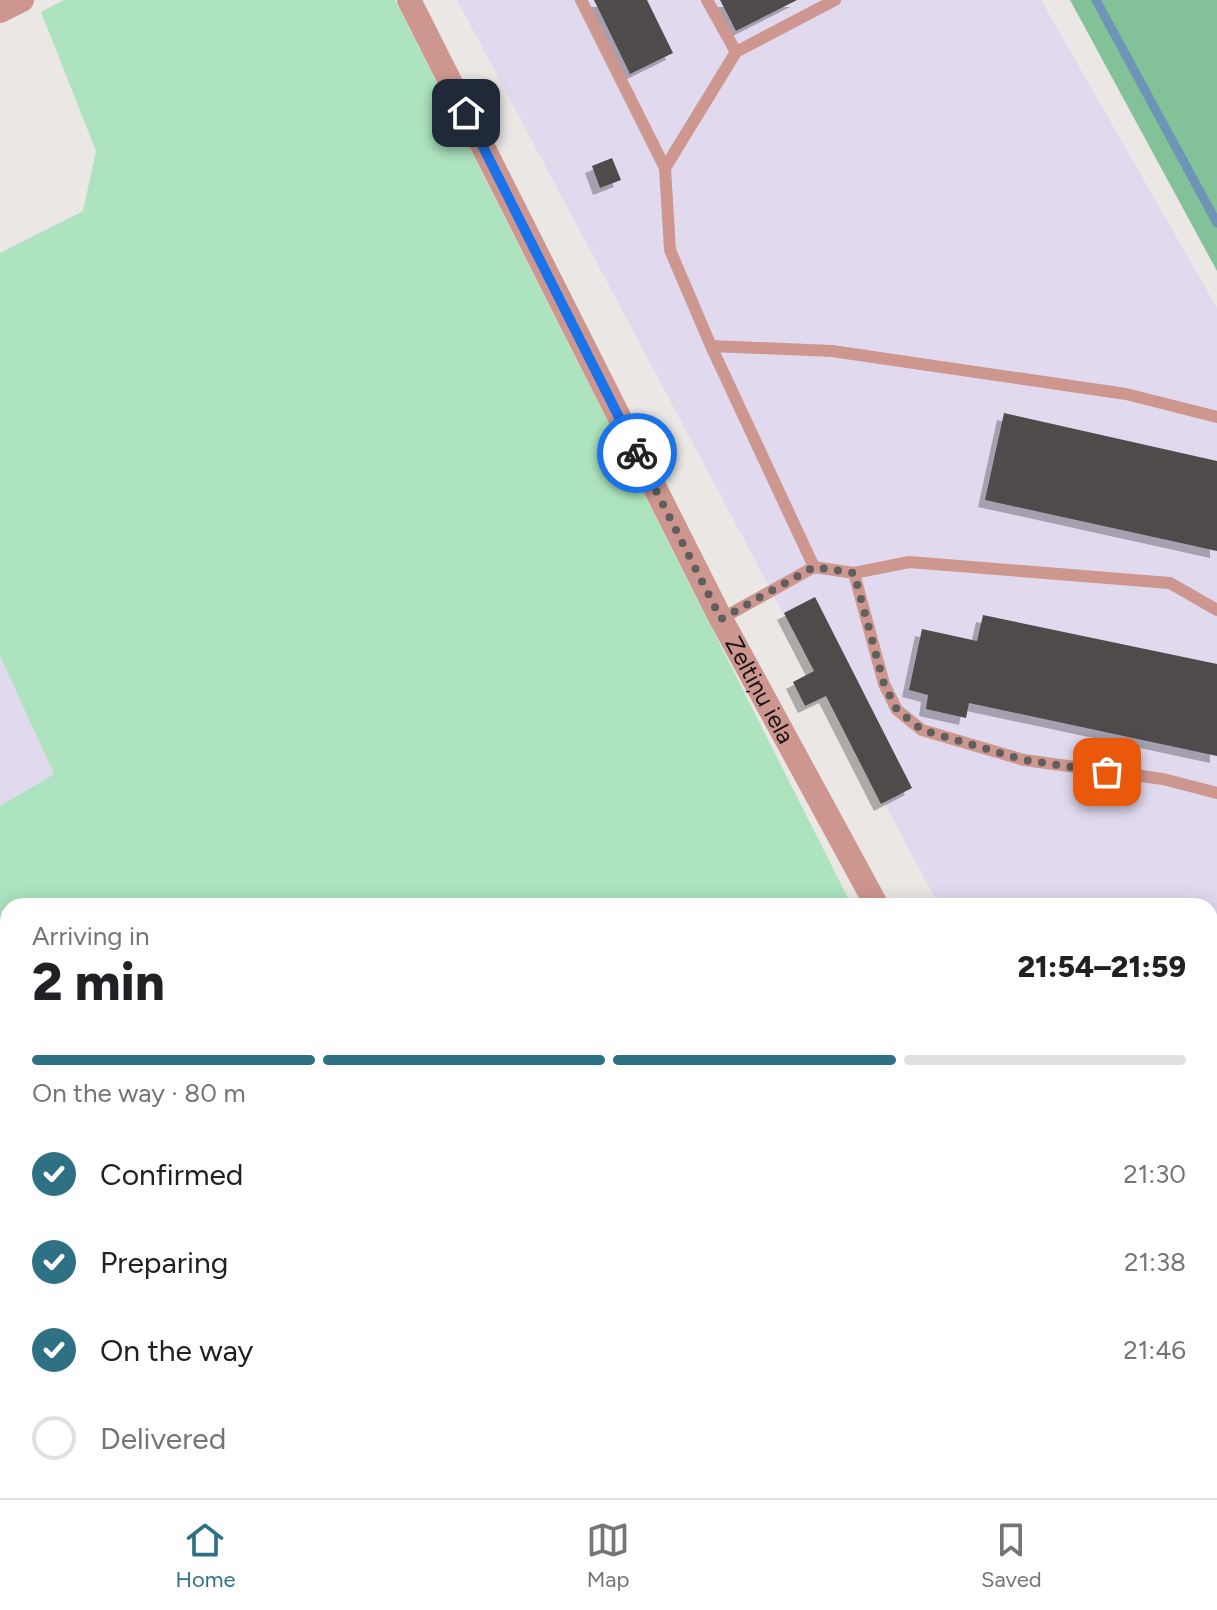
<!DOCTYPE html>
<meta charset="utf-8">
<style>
body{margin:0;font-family:Figtree,sans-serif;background:#f2f2f2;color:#202124;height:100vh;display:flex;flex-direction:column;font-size:30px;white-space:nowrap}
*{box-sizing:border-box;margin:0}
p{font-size:26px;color:#757577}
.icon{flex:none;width:44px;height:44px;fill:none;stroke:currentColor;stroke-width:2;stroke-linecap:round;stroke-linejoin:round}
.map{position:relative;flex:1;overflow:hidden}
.drawer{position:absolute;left:0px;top:898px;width:1218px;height:600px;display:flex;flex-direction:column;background:#fff;border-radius:24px 24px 0 0;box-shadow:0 4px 20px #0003}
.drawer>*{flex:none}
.pin{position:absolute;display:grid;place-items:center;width:68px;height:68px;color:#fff;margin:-34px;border-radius:16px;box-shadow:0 4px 12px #0006}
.courier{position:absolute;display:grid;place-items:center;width:80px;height:80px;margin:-40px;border:6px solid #1a73e8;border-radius:50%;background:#fff;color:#222;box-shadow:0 2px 10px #0007}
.summary em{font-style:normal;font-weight:800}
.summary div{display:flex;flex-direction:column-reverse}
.summary{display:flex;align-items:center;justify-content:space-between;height:136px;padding:0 32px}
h1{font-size:52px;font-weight:800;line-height:60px}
.bar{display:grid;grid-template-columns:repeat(4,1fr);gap:12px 8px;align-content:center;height:96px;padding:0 32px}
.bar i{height:10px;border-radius:6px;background:#e0e0e0}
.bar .current{background:#2f7184}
.bar p{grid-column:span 4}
ol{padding:0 32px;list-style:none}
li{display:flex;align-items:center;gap:24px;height:88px}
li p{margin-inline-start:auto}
li .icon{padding:8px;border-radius:50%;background:#2f7184;color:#fff;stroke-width:4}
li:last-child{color:#757577}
li i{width:44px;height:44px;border:4px solid #e0e0e0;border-radius:50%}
.tab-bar{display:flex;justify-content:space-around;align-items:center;height:112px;border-top:2px solid #e0e0e0;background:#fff;font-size:22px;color:#757577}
.tab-bar a{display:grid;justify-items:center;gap:4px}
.tab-bar .current{color:#2f7184}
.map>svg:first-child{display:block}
</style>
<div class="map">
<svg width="1217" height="1498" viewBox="0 0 1217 1498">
<defs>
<filter id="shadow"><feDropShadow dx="-7" dy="7" stdDeviation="0" flood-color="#0004"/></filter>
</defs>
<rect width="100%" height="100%" fill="#eae7e4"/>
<path fill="#e1daef" d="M 457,0 L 1041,0 L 1217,308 L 1217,988 L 1210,992 L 1210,906 L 939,906 Z
M 0,656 L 54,774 L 0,806 Z"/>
<path fill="#ade4bf" d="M 64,0 L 395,0 L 852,906 L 8,906 L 8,1368 L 0,1372 L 0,806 L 54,774 L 0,656 L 0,253 L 83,211 L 96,151 L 41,12 Z
M 1217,1090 L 1217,1476 L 1210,1462 L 1210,1094 Z
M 311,1490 L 1140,1490 L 1144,1498 L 295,1498 Z"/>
<path fill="#83c198" d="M 1070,0 L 1217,0 L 1217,271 Z"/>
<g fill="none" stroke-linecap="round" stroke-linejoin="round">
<path stroke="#6e95b5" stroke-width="9" d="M 1096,0 L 1217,223
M 1210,1007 L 1217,1003
M 247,1498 L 263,1490"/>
</g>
<path fill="#4f4b4c" filter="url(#shadow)" d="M 594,0 L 647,0 L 673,53 L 630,74 Z
M 720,0 L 797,0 L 736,31 Z
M 612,158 L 621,180 L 600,188 L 592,166 Z
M 1004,413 L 1217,461 L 1217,551 L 985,500 Z
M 815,597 L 912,788 L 881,804 L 826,696 L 805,706 L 793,682 L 814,671 L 784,613 Z
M 983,615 L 1217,664 L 1217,756 L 969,703 L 966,718 L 926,709 L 928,695 L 909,690 L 922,629 L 977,641 Z"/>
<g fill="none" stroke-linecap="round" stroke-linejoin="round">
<path stroke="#a19e9c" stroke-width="5" stroke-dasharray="2 6" stroke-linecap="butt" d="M 142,1498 L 158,1490"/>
<path stroke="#cd9790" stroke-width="12" d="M 581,0 L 665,168
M 707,0 L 736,52 L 665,168 L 670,250 L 711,346 L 814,567
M 736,52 L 835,0
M 711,346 L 832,351 L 1126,394 L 1217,417
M 854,573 L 884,684 L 897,710 L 922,730 L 1024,760 L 1163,779 L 1217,793
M 721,619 L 814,567 L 854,573 L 909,562 L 1170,583 L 1217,610
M 1210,1073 L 1217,1070"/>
<g stroke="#cd9790" stroke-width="24">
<path id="s1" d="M 409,0 L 721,619 L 877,906"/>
<path d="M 0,11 L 22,0"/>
<path d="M 1183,1490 L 1187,1498"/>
</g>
</g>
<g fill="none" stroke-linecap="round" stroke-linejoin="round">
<path stroke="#615f5d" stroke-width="8" stroke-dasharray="0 14.4" d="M 637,453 L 721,619 L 814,567 L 854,573 L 884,684 L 897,710 L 922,730 L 1024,760 L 1107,772"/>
<path stroke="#1a73e8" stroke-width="10" d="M 466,113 L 637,453"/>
</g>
<g text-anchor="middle" stroke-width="8" stroke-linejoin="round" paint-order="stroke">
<g font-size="24" fill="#171615" stroke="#eae7e4">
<text dy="8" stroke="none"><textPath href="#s1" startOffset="774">Zeltiņu iela</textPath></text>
</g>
</g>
</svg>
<div class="pin" style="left:1107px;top:772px;background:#ea580c"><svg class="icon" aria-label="bag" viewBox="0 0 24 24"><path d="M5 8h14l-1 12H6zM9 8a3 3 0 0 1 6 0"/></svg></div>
<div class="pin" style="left:466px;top:113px;background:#1f2937"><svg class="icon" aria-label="home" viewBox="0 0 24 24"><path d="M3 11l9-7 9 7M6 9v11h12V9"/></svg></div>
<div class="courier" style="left:637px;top:453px"><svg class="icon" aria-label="bike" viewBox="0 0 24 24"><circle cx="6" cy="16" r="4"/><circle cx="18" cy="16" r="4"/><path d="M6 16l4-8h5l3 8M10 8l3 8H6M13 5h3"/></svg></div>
<section class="drawer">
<div class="summary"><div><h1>2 min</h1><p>Arriving in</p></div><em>21:54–21:59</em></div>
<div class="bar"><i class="current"></i><i class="current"></i><i class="current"></i><i></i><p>On the way · 80 m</p></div>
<ol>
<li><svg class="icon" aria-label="check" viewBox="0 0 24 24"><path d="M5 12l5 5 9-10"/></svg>Confirmed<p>21:30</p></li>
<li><svg class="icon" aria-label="check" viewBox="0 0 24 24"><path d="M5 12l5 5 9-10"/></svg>Preparing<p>21:38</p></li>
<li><svg class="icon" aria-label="check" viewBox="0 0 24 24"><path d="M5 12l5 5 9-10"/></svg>On the way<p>21:46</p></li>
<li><i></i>Delivered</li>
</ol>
</section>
</div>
<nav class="tab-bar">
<a class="current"><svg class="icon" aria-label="home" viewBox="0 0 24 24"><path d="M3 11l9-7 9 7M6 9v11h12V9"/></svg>Home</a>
<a><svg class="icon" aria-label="map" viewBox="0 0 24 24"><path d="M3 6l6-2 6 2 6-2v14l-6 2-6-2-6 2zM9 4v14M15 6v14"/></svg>Map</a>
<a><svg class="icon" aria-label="saved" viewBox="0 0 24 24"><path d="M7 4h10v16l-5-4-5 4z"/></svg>Saved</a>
</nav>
